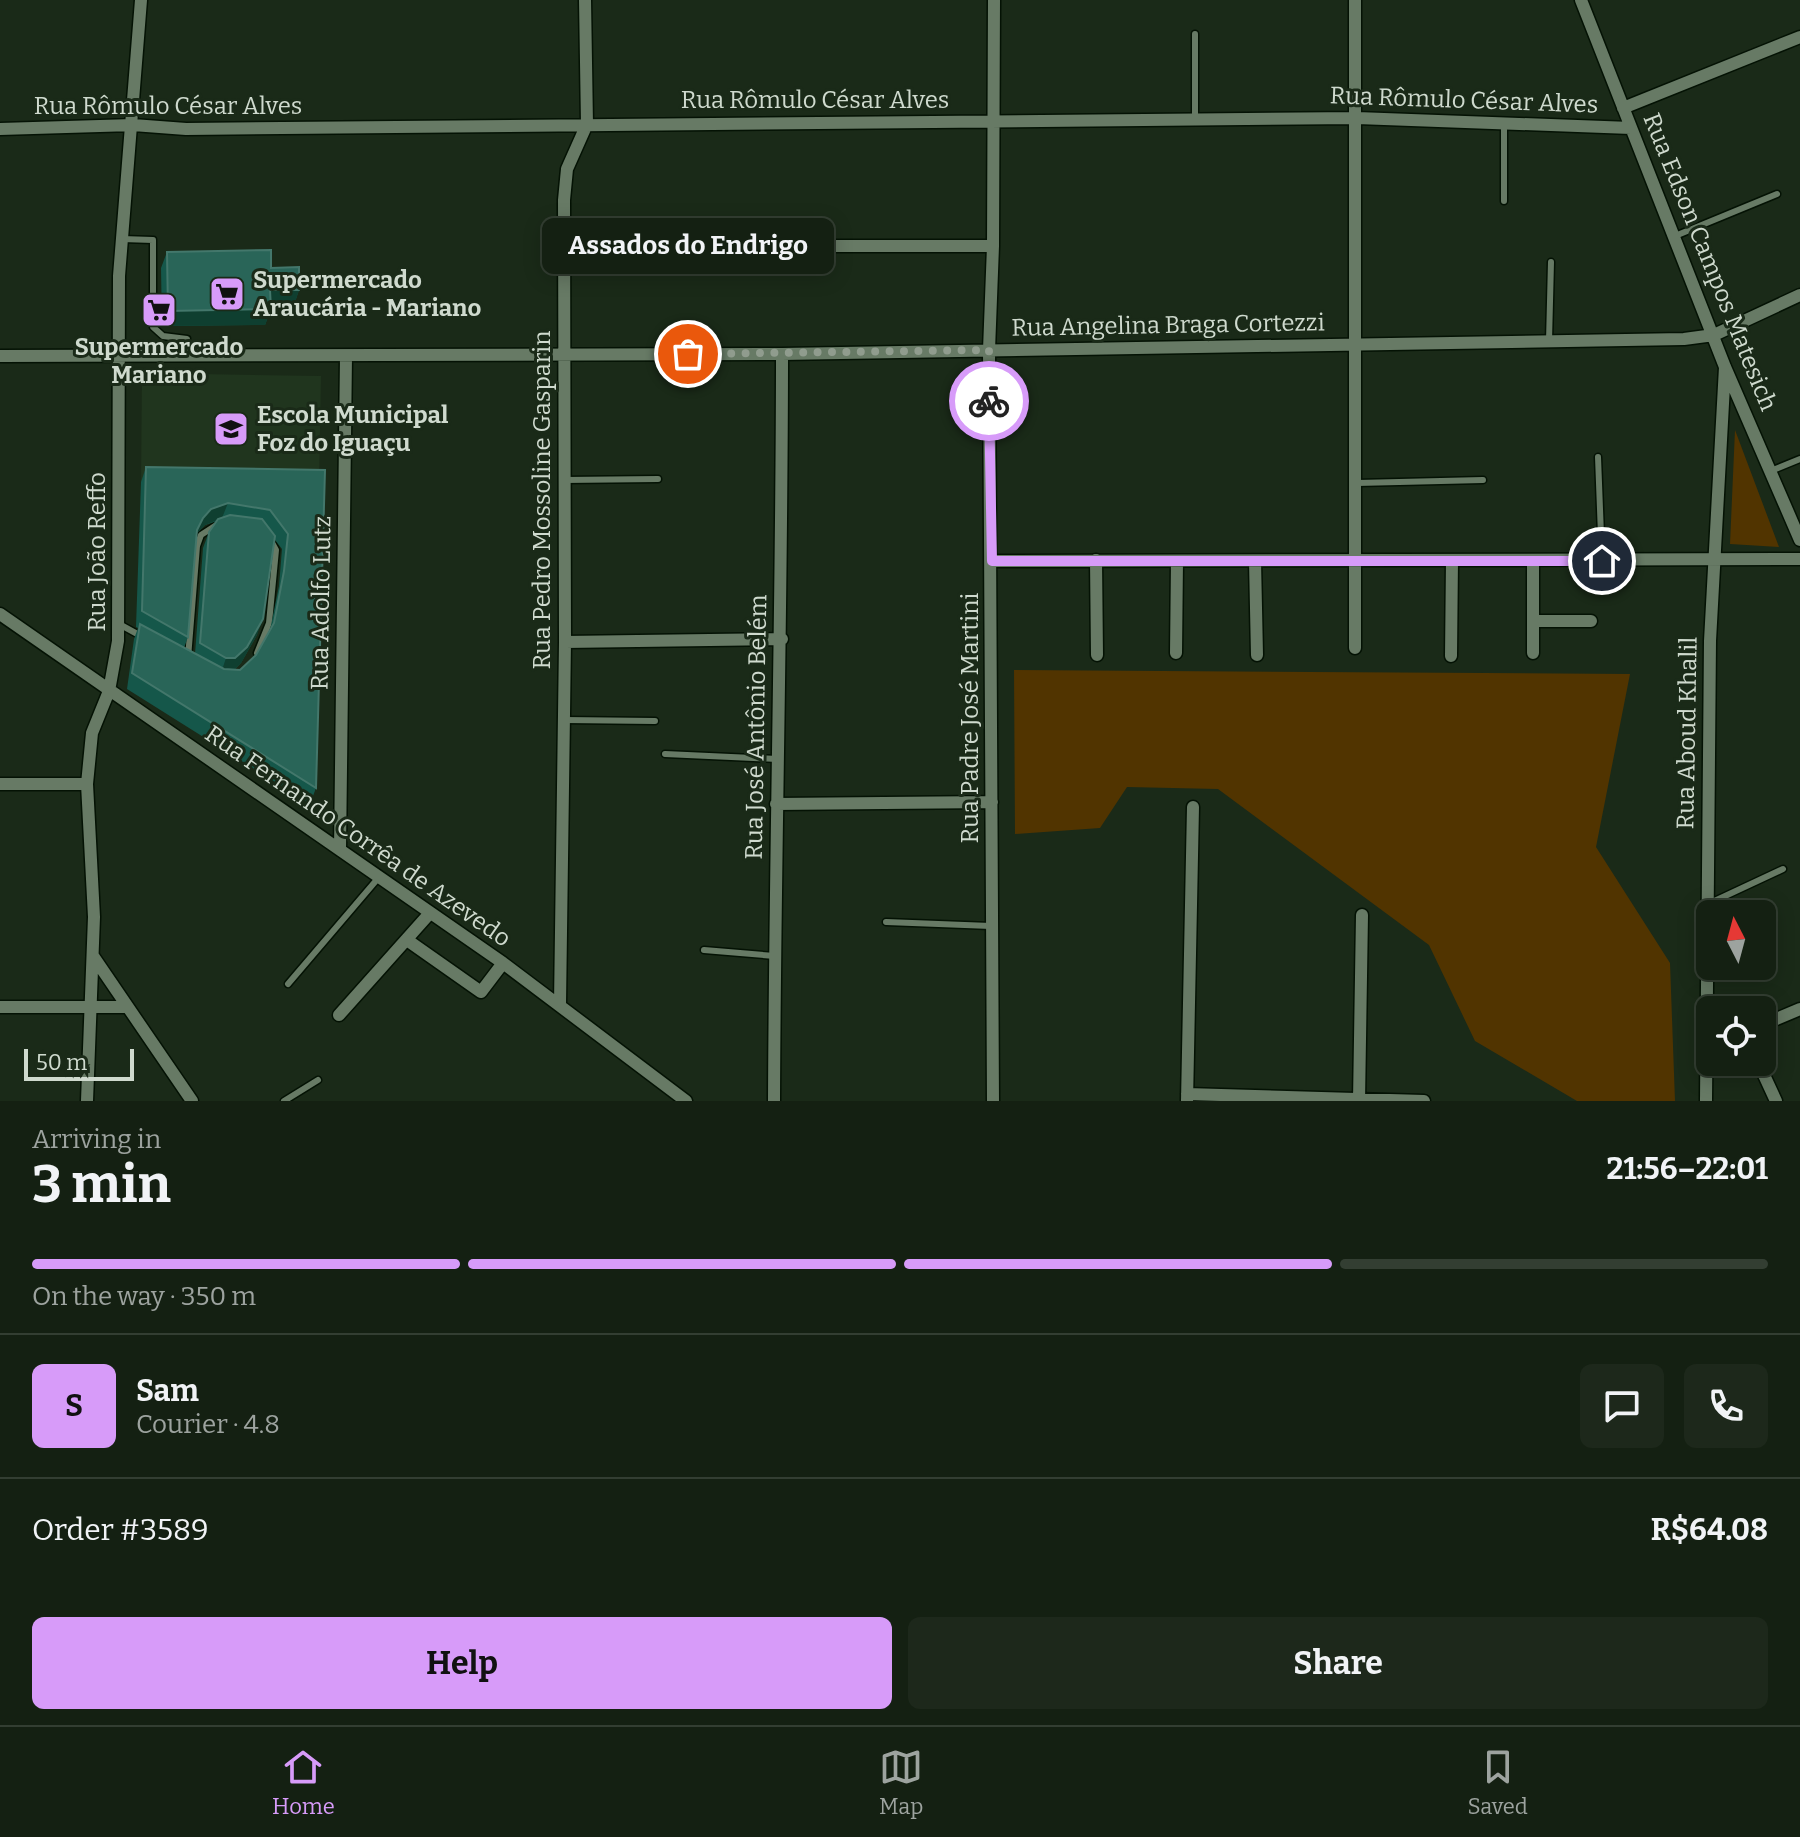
<!DOCTYPE html>
<meta charset="utf-8">
<style>
body{margin:0;font-family:Bitter,serif;background:#1d281b;color:#f1f3f6;height:100vh;display:flex;flex-direction:column;font-size:30px;white-space:nowrap}
*{box-sizing:border-box;margin:0}
p{font-size:26px;color:#9da39f}
.icon{flex:none;width:44px;height:44px;fill:none;stroke:currentColor;stroke-width:2;stroke-linecap:round;stroke-linejoin:round}
.map{position:relative;height:1101px;overflow:hidden}
.details{display:flex;flex-direction:column;background:#142012;flex:1}
.details>*{flex:none}
.needle{width:52px;rotate:354deg}
.controls{position:absolute;left:1696px;top:900px;display:grid;gap:16px}
.controls a{display:grid;place-items:center;width:80px;height:80px;border-radius:12px;background:#142012;box-shadow:0 4px 20px #0003,0 0 0 2px #333e32;font-size:40px}
.scale{position:absolute;left:24px;bottom:20px;width:110px;box-sizing:border-box;padding-left:8px;border:4px solid #cfdace;border-top:0;font-size:22px;line-height:28px;white-space:nowrap;color:#cfdace;-webkit-text-stroke:6px #1a2a18;paint-order:stroke}
.pin{position:absolute;display:grid;place-items:center;width:68px;height:68px;color:#fff;margin:-34px;border:4px solid #fff;border-radius:50%;box-shadow:0 2px 8px #0007}
.courier{position:absolute;display:grid;place-items:center;width:80px;height:80px;margin:-40px;border:6px solid #d79bf9;border-radius:50%;background:#fff;color:#222;box-shadow:0 2px 10px #0007}
.bubble{position:absolute;height:56px;border-radius:12px;background:#142012;box-shadow:0 4px 20px #0003,0 0 0 2px #333e32;font-size:26px;font-weight:700;line-height:56px;text-align:center}
.summary em{font-style:normal;font-weight:700}
.summary div{display:flex;flex-direction:column-reverse}
.summary{display:flex;align-items:center;justify-content:space-between;height:136px;padding:0 32px}
h1{font-size:52px;font-weight:700;line-height:60px}
.bar{display:grid;grid-template-columns:repeat(4,1fr);gap:12px 8px;align-content:center;height:96px;padding:0 32px}
.bar i{height:10px;border-radius:6px;background:#333e32}
.bar .active{background:#d79bf9}
.bar p{grid-column:span 4}
.line{display:flex;align-items:center;gap:20px;padding:0 32px;border-top:2px solid #333e32}
.line div{flex:1}
.round{display:grid;place-items:center;flex:none;width:84px;height:84px;border-radius:12px;background:#1d281b}
.button{display:flex;gap:16px;margin-top:auto;padding:16px 32px}
.button a{flex:1;height:92px;border-radius:12px;background:#d79bf9;color:#111;font-size:32px;font-weight:700;line-height:92px;text-align:center}
.button a+a{background:#1d281b;color:#f1f3f6}
.tabs{display:flex;justify-content:space-around;align-items:center;height:112px;border-top:2px solid #333e32;background:#142012;font-size:22px;color:#9da39f}
.tabs a{display:grid;justify-items:center;gap:4px}
.tabs .active{color:#d79bf9}
.map>svg:first-child{display:block}
</style>
<div class="map">
<svg width="1800" height="1101" viewBox="0 0 1800 1101">
<rect width="100%" height="100%" fill="#1a2a18"/>
<path fill="#20351e" d="M 142,373 L 321,376 L 319,485 L 141,482 Z"/>
<path fill="#513400" d="M 1735,430 L 1779,547 L 1730,544 Z
M 1014,670 L 1630,674 L 1596,847 L 1670,963 L 1675,1101 L 1577,1101 L 1475,1041 L 1429,945 L 1218,789 L 1127,787 L 1100,828 L 1015,834 Z"/>
<g fill="none" stroke-linecap="round" stroke-linejoin="round">
<defs>
<path id="lane" d="M 1195,120 L 1195,34
M 1504,201 L 1504,124
M 1675,236 L 1777,194
M 122,239 L 153,240 L 153,327 L 163,336 L 187,339 L 186,355
M 1549,341 L 1551,262
M 1598,457 L 1602,561
M 1773,470 L 1800,459
M 564,480 L 658,479
M 1357,483 L 1483,480
M 119,624 L 141,636
M 257,653 L 269,623 L 276,550 L 271,541
M 188,658 L 197,546 L 201,535 L 218,524
M 564,720 L 655,721
M 665,754 L 777,759
M 1708,904 L 1783,869
M 886,922 L 991,926
M 704,950 L 775,956
M 288,984 L 380,876
M 284,1101 L 318,1080"/>
<path id="street" d="M 1581,0 L 1725,367 L 1800,540
M 1623,108 L 1800,37
M 0,129 L 133,125 L 186,129 L 1357,118 L 1631,128
M 795,246 L 993,246
M 0,356 L 782,354 L 1684,339 L 1714,335 L 1800,295
M 1096,560 L 1097,655
M 992,561 L 1800,559
M 1255,561 L 1257,655
M 0,614 L 503,963 L 686,1101
M 1533,621 L 1591,621
M 565,642 L 782,639
M 1355,648 L 1355,0
M 1176,653 L 1177,562
M 1533,653 L 1533,560
M 1451,656 L 1452,560
M 0,784 L 87,784
M 776,804 L 992,802
M 340,850 L 346,356
M 407,940 L 481,992 L 503,963
M 93,956 L 192,1101
M 560,1004 L 565,642 L 564,200 L 567,169 L 587,124 L 585,0
M 0,1007 L 127,1007
M 339,1015 L 430,913
M 1762,1025 L 1800,1009
M 1758,1062 L 1776,1101
M 1187,1094 L 1424,1101
M 87,1101 L 94,917 L 87,784 L 92,733 L 109,691 L 118,641 L 119,276 L 141,0
M 774,1101 C 775,852 782,603 782,354
M 993,1101 L 989,350 L 993,246 L 994,0
M 1187,1101 L 1193,807
M 1359,1101 L 1362,915
M 1706,1101 L 1710,641 L 1725,367"/>
</defs>
<use href="#lane" stroke="#041204" stroke-width="9"/>
<use href="#street" stroke="#041204" stroke-width="15"/>
<use href="#lane" stroke="#677a65" stroke-width="6"/>
<use href="#street" stroke="#677a65" stroke-width="12"/>
</g>
<path fill="#15574a" fill-rule="evenodd" d="M 167,252 L 271,268 L 299,290 L 294,305 L 271,306 L 271,309 L 265,325 L 162,326 L 161,268 Z
M 146,467 L 325,470 L 316,788 L 310,804 L 127,689 L 134,639 L 138,628 L 136,627 L 141,482 ZM 217,521 L 209,532 L 203,548 L 195,654 L 184,648 L 188,637 L 197,533 L 205,525 ZM 275,540 L 282,549 L 279,586 L 270,630 L 256,655 L 240,670 L 234,670 L 241,663 L 257,635 Z"/>
<path fill="#0f3f30" d="M 270,290 L 299,290 L 294,305 L 265,306 Z
M 271,309 L 265,325 L 162,326 L 168,311 Z
M 228,503 L 222,518 L 205,525 L 197,533 L 197,530 L 203,518 L 211,509 Z
M 263,619 L 257,635 L 241,663 L 230,674 L 221,673 L 226,658 Z"/>
<path fill="#296558" stroke="#43776b" stroke-width="2" d="M 271,250 L 271,268 L 299,267 L 299,290 L 270,290 L 271,309 L 168,311 L 167,252 Z
M 146,467 L 325,470 L 316,788 L 132,673 L 140,624 L 224,669 L 240,670 L 256,655 L 274,623 L 284,571 L 288,534 L 270,510 L 228,503 L 211,509 L 203,518 L 197,530 L 188,637 L 142,611 Z
M 230,515 L 262,519 L 275,536 L 263,619 L 247,647 L 235,658 L 226,658 L 200,643 L 209,532 L 218,519 Z"/>
<g fill="none" stroke-linecap="round" stroke-linejoin="round">
<path stroke="#909c8e" stroke-width="8" stroke-dasharray="0 14.4" d="M 688,354 L 989,350 L 989,401"/>
<path stroke="#d79bf9" stroke-width="10" d="M 989,401 L 992,561 L 1602,561"/>
</g>
<defs>
<symbol id="supermarket-square" viewBox="-11 -11 22 22"><rect x="-9" y="-9" width="18" height="18" rx="4" fill="#d79bf9" stroke="#1a2a18"/><path d="M-6-5.5h2.5l.6 2H6L4.5 2H-2.5L-4.4-4H-6ZM-1.5 3.2a1.3 1.3 0 1 0 .1 0ZM3 3.2a1.3 1.3 0 1 0 .1 0Z" fill="#111"/></symbol>
<symbol id="school-square" viewBox="-11 -11 22 22"><rect x="-9" y="-9" width="18" height="18" rx="4" fill="#d79bf9" stroke="#1a2a18"/><path d="M0-5L7-2L0 1L-7-2ZM-4 1L0 2.5L4 1V4Q0 6-4 4Z" fill="#111"/></symbol>
</defs>
<g fill-rule="evenodd">
<use href="#supermarket-square" x="207" y="274" width="40" height="40"/>
<use href="#supermarket-square" x="139" y="290" width="40" height="40"/>
<use href="#school-square" x="211" y="409" width="40" height="40"/>
</g>
<g text-anchor="middle" stroke-width="6" stroke-linejoin="round" paint-order="stroke">
<g font-size="24" fill="#cfdace" stroke="#1a2a18">
<text x="815" y="108">Rua Rômulo César Alves</text>
<text transform="translate(1464 100) rotate(2)" y="8">Rua Rômulo César Alves</text>
<text x="168" y="114">Rua Rômulo César Alves</text>
<text transform="translate(1710 262) rotate(68)" y="8">Rua Edson Campos Matesich</text>
<text transform="translate(1168 325) rotate(-1)" y="8">Rua Angelina Braga Cortezzi</text>
<text transform="translate(542 500) rotate(-90)" y="8">Rua Pedro Mossoline Gasparin</text>
<text transform="translate(97 552) rotate(-90)" y="8">Rua João Reffo</text>
<text transform="translate(321 603) rotate(-89)" y="8">Rua Adolfo Lutz</text>
<text transform="translate(970 718) rotate(-90)" y="8">Rua Padre José Martini</text>
<text transform="translate(756 727) rotate(-89)" y="8">Rua José Antônio Belém</text>
<text transform="translate(1687 733) rotate(-89)" y="8">Rua Aboud Khalil</text>
<text transform="translate(358 836) rotate(35)" y="8">Rua Fernando Corrêa de Azevedo</text>
</g>
<g font-size="24" font-weight="bold" fill="#cfdace" stroke="#1a2a18" text-anchor="start">
<text x="253" y="288">Supermercado<tspan x="253" dy="28">Araucária - Mariano</tspan></text>
<text x="159" y="355" text-anchor="middle">Supermercado<tspan x="159" dy="28">Mariano</tspan></text>
<text x="257" y="423">Escola Municipal<tspan x="257" dy="28">Foz do Iguaçu</tspan></text>
</g>
</g>
</svg>
<div class="controls">
<a><svg class="needle" viewBox="-14 -14 28 28"><path d="M0-13l5 13h-10z" fill="#e53935"/><path d="M0 13l5-13h-10z" fill="#9da39f"/></svg></a>
<a><svg class="icon" aria-label="locate" viewBox="0 0 24 24"><circle cx="12" cy="12" r="6"/><path d="M12 2v4M12 18v4M2 12h4M18 12h4"/></svg></a>
</div>
<div class="scale">50 m</div>
<div class="pin" style="left:688px;top:354px;background:#ea580c"><svg class="icon" aria-label="bag" viewBox="0 0 24 24"><path d="M5 8h14l-1 12H6zM9 8a3 3 0 0 1 6 0"/></svg></div>
<div class="pin" style="left:1602px;top:561px;background:#1f2937"><svg class="icon" aria-label="home" viewBox="0 0 24 24"><path d="M3 11l9-7 9 7M6 9v11h12V9"/></svg></div>
<div class="courier" style="left:989px;top:401px"><svg class="icon" aria-label="bike" viewBox="0 0 24 24"><circle cx="6" cy="16" r="4"/><circle cx="18" cy="16" r="4"/><path d="M6 16l4-8h5l3 8M10 8l3 8H6M13 5h3"/></svg></div>
<div class="bubble" style="left:542px;top:218px;width:292px">Assados do Endrigo</div>
</div>
<section class="details">
<div class="summary"><div><h1>3 min</h1><p>Arriving in</p></div><em>21:56–22:01</em></div>
<div class="bar"><i class="active"></i><i class="active"></i><i class="active"></i><i></i><p>On the way · 350 m</p></div>
<div class="line" style="height:144px"><b class="round" style="background:#d79bf9;color:#111">S</b><div><b>Sam</b><p>Courier · 4.8</p></div><a class="round"><svg class="icon" aria-label="chat" viewBox="0 0 24 24"><path d="M4 5h16v11H9l-5 4z"/></svg></a><a class="round"><svg class="icon" aria-label="phone" viewBox="0 0 24 24"><path d="M5 4h4l2 5-3 2q2 4 5 5l2-3 5 2v4C11 20 4 13 5 4z"/></svg></a></div>
<div class="line" style="height:104px"><div>Order #3589</div><b>R$64.08</b></div>
<div class="button"><a>Help</a><a>Share</a></div>
</section>
<nav class="tabs">
<a class="active"><svg class="icon" aria-label="home" viewBox="0 0 24 24"><path d="M3 11l9-7 9 7M6 9v11h12V9"/></svg>Home</a>
<a><svg class="icon" aria-label="map" viewBox="0 0 24 24"><path d="M3 6l6-2 6 2 6-2v14l-6 2-6-2-6 2zM9 4v14M15 6v14"/></svg>Map</a>
<a><svg class="icon" aria-label="saved" viewBox="0 0 24 24"><path d="M7 4h10v16l-5-4-5 4z"/></svg>Saved</a>
</nav>
